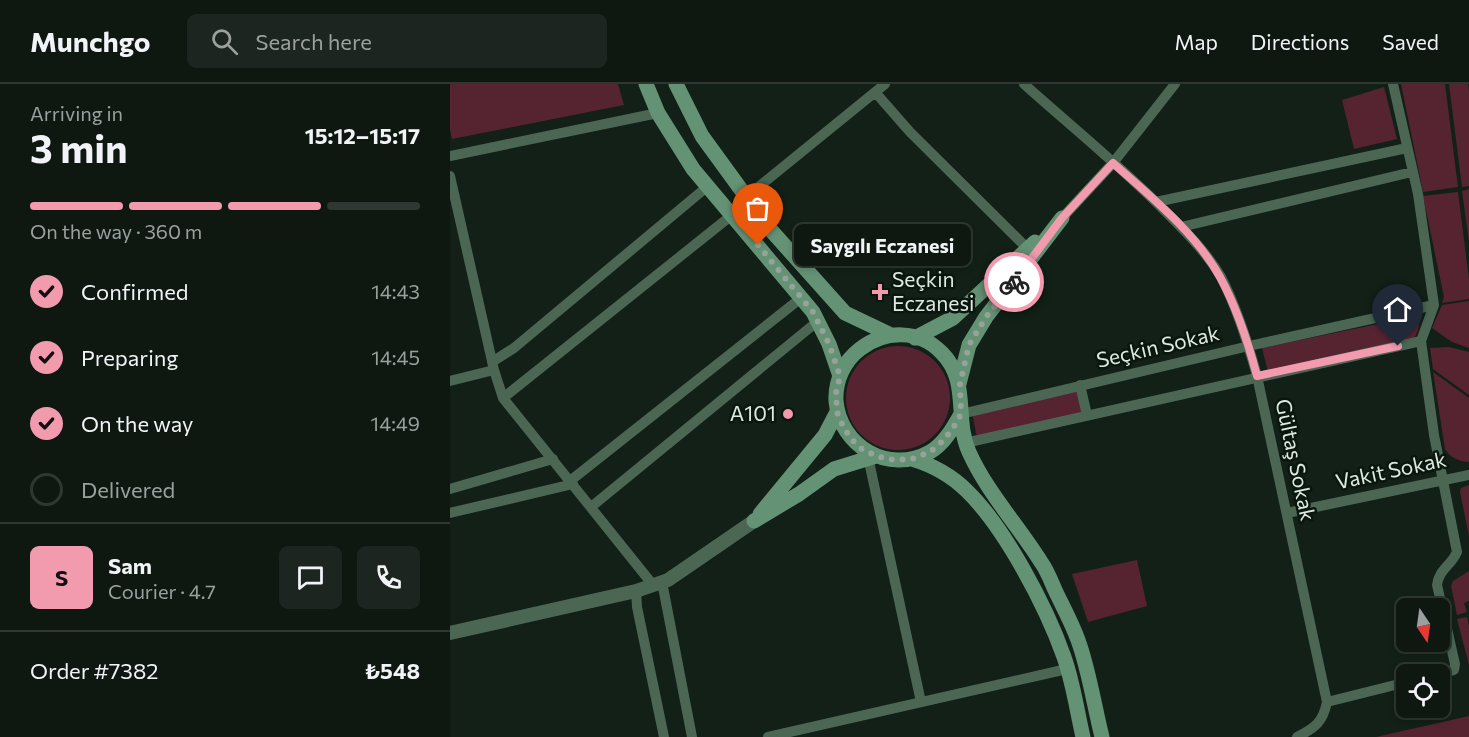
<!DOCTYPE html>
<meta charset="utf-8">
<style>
body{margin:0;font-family:Commissioner,sans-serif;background:#1c251f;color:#f1f3f6;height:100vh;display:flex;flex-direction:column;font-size:22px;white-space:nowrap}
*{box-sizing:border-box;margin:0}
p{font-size:20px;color:#9ba09f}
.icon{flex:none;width:33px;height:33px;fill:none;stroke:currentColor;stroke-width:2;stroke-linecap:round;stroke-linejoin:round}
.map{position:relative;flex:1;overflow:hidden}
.side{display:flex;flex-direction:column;background:#0e1811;width:450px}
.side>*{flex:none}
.needle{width:39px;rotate:167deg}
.tools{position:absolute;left:946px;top:514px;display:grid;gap:12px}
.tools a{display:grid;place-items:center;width:54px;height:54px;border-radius:9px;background:#0e1811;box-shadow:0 3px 9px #0003,0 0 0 2px #2e3731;font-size:30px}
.pin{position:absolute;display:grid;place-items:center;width:51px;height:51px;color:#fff;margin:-62px -26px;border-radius:50% 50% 50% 0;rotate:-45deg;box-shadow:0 0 6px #0007}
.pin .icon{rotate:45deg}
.courier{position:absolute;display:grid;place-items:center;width:60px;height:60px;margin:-30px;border:4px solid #f29aae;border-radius:50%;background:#fff;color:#222;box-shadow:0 2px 8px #0007}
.bubble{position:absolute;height:42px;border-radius:9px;background:#0e1811;box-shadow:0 3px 9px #0003,0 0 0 2px #2e3731;font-size:20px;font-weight:700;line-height:42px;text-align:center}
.summary em{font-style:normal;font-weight:700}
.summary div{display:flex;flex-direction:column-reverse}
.summary{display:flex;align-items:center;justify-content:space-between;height:102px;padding:0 30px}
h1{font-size:39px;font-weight:700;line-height:45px}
.bar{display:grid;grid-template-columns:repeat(4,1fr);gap:9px 6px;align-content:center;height:72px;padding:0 30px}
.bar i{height:8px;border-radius:4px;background:#2e3731}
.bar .active{background:#f29aae}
.bar p{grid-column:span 4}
.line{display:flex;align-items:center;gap:15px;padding:0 30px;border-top:2px solid #2e3731}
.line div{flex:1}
.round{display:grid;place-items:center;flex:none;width:63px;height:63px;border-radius:9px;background:#1c251f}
ol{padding:0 30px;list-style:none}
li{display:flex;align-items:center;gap:18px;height:66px}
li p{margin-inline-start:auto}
li .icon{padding:6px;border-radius:50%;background:#f29aae;color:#111;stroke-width:4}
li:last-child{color:#9ba09f}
li i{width:33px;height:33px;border:3px solid #2e3731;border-radius:50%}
header{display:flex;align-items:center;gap:36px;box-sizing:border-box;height:84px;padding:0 30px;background:#0e1811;border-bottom:2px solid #2e3731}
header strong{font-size:28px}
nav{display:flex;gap:33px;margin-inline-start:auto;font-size:21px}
.search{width:420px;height:54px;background:#1c251f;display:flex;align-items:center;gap:15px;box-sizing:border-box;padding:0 21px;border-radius:9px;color:#9ba09f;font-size:22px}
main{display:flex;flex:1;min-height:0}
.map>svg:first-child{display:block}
</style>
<header>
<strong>Munchgo</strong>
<div class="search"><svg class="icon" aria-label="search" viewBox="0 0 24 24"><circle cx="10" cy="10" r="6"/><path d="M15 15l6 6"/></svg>Search here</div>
<nav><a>Map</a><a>Directions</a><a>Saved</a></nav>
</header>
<main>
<section class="side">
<div class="summary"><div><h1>3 min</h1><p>Arriving in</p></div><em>15:12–15:17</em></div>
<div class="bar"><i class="active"></i><i class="active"></i><i class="active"></i><i></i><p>On the way · 360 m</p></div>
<ol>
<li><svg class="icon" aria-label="check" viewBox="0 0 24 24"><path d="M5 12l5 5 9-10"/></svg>Confirmed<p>14:43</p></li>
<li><svg class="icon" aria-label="check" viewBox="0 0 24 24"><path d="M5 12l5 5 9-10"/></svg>Preparing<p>14:45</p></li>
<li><svg class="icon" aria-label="check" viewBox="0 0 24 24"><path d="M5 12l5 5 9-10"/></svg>On the way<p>14:49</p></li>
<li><i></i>Delivered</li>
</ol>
<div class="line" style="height:108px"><b class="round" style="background:#f29aae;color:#111">S</b><div><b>Sam</b><p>Courier · 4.7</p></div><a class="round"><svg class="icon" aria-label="chat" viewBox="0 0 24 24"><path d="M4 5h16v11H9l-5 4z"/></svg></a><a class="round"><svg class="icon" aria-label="phone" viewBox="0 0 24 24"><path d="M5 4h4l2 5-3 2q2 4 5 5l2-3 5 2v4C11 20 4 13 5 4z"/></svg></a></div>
<div class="line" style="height:78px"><div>Order #7382</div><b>₺548</b></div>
</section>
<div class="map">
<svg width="1019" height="653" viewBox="0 0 1019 653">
<rect width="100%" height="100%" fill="#122017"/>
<path fill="#562331" d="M 0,0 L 168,0 L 174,21 L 2,55 L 0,46 Z
M 951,0 L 995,0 L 1008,103 L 973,108 Z
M 999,0 L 1018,0 L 1019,7 L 1019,102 L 1012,103 Z
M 934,3 L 947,55 L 904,65 L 892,16 Z
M 1019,105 L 1019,158 L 1012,107 Z
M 1008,108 L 1019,195 L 1019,215 L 992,219 L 994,213 L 973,112 Z
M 1019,217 L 1019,264 L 1002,258 L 982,244 L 992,221 Z
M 967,232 L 970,235 C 969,242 968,250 963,255 L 818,288 L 812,264 Z
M396 314a52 52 0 1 1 104 0a52 52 0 1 1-104 0Z
M 999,263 L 1019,268 L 1019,311 L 983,285 L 980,264 Z
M 983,288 L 1019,314 L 1019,378 C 1010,378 999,373 995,365 Z
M 626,306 L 632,329 L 527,354 L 522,329 Z
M 1019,401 L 1019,452 L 1010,408 L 1011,404 Z
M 687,476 L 697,522 L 638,538 L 622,490 Z
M 1019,487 L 1019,517 L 1014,519 L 1017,528 L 1007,531 L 1001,502 L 1003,497 Z
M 1017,533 L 1019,542 L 1019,581 L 1007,535 Z
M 1019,632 L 1019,653 L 926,653 Z"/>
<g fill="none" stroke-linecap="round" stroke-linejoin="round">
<path stroke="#4b6754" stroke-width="10" d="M 574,0 C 622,43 673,84 718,130 C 737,149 757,169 771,193 C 787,224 798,259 807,292 L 877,618 C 873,638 865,644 847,653
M 943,0 L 968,110 L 984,221 L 971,257 L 984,351 L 1007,468 C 1001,482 989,485 987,501 L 1005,580 L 1004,586 L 986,591
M 425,8 L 460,48 L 578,165
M 0,72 L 208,29
M 0,92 L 44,286 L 53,314 L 203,501
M 295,114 L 435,0
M 706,118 L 957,64
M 612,134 L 663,79 L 725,0
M 731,143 L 962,88
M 42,278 L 64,264 L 258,102
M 0,297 L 44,286
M 630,301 L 637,331
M 53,314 L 282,131
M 511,330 L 799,262 L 984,221
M 515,359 L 971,257
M 418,373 L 471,618
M 120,397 L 351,214
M 0,405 L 103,375
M 141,423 L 368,237
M 0,429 L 123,400
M 837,429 L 1019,391
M 212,498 L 242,653
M 186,507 L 187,523 L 214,653
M 877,618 L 957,598
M 318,653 L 617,585"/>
<path stroke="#4b6754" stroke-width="14" d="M 0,549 L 186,507 L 218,496 L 304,437"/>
<path stroke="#649274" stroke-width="15" d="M 196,0 L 208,29 L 243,85 L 363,228 L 379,260 L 390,292
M 226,0 L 252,52 L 319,144 L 395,229 L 439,250
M 465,254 L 503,234 L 585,158
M 509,300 L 519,261 L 536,233 L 612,134
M 511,330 C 503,344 494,360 480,368 C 438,391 390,362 386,317 C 385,297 394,277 410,265 C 435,246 469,245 492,269 C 520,297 504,335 519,368 C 537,408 567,440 591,478 C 597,486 601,497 605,506 C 613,523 622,539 628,556 C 639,586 644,621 652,653
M 462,375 C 482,381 502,392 517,407 C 555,444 596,522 614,573 C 623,598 627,627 633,653
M 310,430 L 375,351 L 387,328
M 304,437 L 349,410 L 384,385 L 426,372"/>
</g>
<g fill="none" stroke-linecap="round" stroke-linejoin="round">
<path stroke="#97a29a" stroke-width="6" stroke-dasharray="0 10.8" d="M 308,161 L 363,228 L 379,260 L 390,292 L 386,309 L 387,328 L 393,342 L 401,355 L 412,365 L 426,372 L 444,376 L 462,375 L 480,368 L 494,356 L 505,341 L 511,330 L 510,300 L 519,261 L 536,233 L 564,198"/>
<path stroke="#f29aae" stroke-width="8" d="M 564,198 L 612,134 L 663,79 C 700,112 746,149 770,193 C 787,224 798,258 807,292 L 948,262"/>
</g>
<g fill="#f29aae" stroke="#09170e" stroke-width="2">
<path d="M427 199h6v6h6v6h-6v6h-6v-6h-6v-6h6z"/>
<circle cx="338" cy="330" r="6"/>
</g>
<g text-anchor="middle" stroke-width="5" stroke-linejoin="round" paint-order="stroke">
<g font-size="21" fill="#dfe8e1" stroke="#09170e" text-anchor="start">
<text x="442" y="203">Seçkin<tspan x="442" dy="24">Eczanesi</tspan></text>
<text x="326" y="337" text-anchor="end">A101</text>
</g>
<g font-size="21" fill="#dfe8e1" stroke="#09170e">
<text transform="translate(708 263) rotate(-13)" y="7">Seçkin Sokak</text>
<text transform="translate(845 376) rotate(78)" y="7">Gültaş Sokak</text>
<text transform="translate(941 387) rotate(-12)" y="7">Vakit Sokak</text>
</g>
</g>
</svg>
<div class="tools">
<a><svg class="needle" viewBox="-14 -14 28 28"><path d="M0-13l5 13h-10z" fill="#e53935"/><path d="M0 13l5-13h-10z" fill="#9ba09f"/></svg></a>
<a><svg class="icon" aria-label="locate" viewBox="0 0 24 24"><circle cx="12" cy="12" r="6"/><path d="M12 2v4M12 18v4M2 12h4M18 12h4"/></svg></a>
</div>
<div class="pin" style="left:308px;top:161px;background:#ea580c"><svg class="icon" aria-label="bag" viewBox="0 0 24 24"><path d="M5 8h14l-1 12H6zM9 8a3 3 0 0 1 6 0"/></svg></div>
<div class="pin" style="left:948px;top:262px;background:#1f2937"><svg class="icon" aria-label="home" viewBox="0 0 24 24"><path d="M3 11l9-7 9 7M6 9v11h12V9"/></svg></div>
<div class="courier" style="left:564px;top:198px"><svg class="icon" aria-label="bike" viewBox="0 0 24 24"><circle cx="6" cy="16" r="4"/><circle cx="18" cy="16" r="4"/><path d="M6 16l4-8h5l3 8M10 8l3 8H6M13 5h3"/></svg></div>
<div class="bubble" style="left:344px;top:140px;width:177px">Saygılı Eczanesi</div>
</div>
</main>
